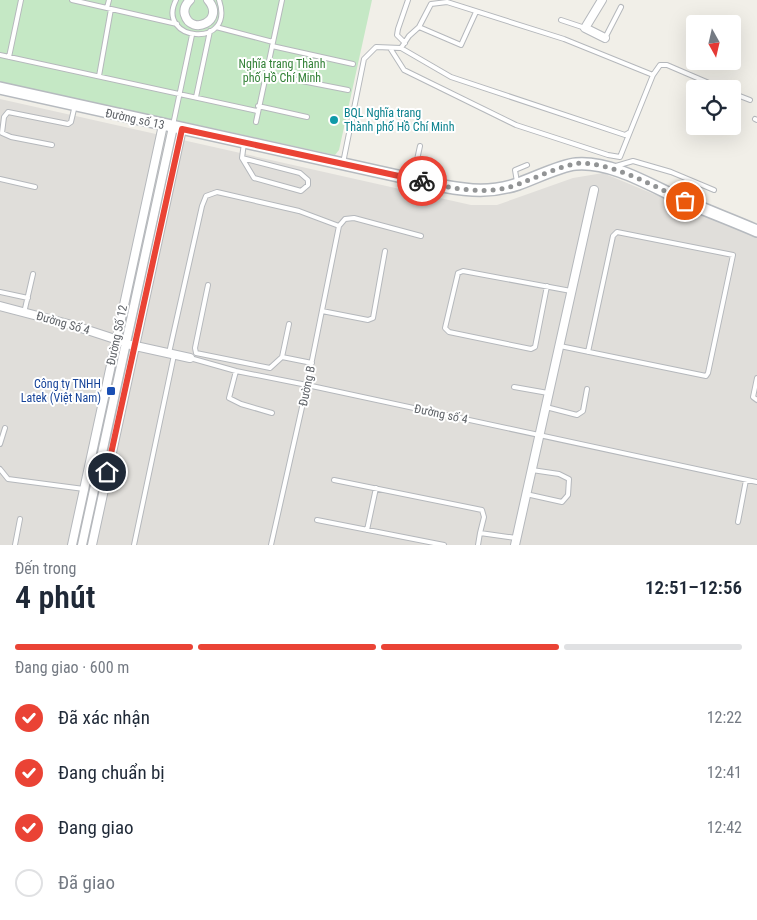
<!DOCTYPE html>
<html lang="vi">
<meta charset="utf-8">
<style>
body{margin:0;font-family:"Roboto Condensed",sans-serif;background:#f2f2f3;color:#1f2937;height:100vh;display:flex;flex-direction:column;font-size:19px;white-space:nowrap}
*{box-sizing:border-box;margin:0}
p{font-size:16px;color:#747a83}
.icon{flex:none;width:28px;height:28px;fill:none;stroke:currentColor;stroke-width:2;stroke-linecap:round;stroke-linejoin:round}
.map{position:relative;height:545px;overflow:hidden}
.side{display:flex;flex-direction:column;background:#fff;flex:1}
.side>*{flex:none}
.needle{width:32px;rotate:172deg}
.controls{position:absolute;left:686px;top:15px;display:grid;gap:10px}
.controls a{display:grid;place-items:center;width:55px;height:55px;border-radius:5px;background:#fff;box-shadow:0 5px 20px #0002;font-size:25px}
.pin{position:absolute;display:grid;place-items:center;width:42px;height:42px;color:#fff;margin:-21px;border:2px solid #fff;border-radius:50%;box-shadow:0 1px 5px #0007}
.courier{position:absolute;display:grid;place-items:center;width:50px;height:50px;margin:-25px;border:4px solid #ea4335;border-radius:50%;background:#fff;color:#222;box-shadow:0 1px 6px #0007}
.headline em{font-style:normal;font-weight:600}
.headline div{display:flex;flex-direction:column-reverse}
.headline{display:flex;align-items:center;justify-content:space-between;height:85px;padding:0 15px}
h1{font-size:32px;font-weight:600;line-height:38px}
.bar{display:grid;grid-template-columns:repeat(4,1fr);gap:8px 5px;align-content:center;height:60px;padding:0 15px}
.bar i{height:6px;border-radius:4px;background:#e0e1e3}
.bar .selected{background:#ea4335}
.bar p{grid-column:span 4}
ol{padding:0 15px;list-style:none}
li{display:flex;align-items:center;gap:15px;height:55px}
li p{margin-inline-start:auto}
li .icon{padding:5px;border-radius:50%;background:#ea4335;color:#fff;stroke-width:4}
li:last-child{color:#747a83}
li i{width:28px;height:28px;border:2px solid #e0e1e3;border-radius:50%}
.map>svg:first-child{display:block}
</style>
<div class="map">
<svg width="757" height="545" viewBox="0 0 757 545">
<rect width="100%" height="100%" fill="#f1efe8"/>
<path fill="#e0deda" d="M 0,99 L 471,205 L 497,205 L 573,178 L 603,173 L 757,237 L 757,545 L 0,545 Z"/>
<path fill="#c5e8c5" d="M 0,0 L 372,0 L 339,150 L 335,155 L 0,82 Z"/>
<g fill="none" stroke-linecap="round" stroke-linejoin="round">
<defs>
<path id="lane" d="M 72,0 L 177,24
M 176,0 C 155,41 236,50 219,0
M 107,8 L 109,0
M 561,20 L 585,28
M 216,27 L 273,42
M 419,27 L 461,45 L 476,12
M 605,38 L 621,7
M 405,43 L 397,35 L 398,29 L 408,0
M 272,46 L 353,64
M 390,48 L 404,70 L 516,125 L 608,155 L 620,157 L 630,132
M 401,48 L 409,36 L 419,27 L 431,4 L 447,2 L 564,39 L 653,75
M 0,55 L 257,111
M 9,57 L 21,0
M 266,74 L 348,90
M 99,76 L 111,9
M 732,93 L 750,100
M 196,97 L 210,31
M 258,106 L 307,117
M 755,119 L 757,120
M 256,122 L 282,0
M 173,125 L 192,35
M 52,145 L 11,137 L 2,133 L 4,117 L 8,112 L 68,124 L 71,122 L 75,105
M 242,158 L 300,173 L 308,180 L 308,185 L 301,191 L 254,178 L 242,158 L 244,143
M 343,163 L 364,59 L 376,47 L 401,48 L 451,77 L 625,135 L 630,132 L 653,75 L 660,65 L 667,65 L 723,89
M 616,166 L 633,161 L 671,172 L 714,190
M 413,178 L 420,146
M 0,179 L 35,187
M 517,182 L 515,170 L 527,165
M 339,226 L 345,219 L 354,218 L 421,236
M 208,285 L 195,348 L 196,353 L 270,368 L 282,357 L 312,363
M 547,286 L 535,347 L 531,349 L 449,332 L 445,328 L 458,273 L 463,271 L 571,291
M 0,292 L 28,298
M 322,311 L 368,320 L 373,318 L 385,251
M 24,313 L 33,274
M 560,346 L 706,376 L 708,373 L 733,255 L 617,232 L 613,236 L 588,352
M 169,353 L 202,206 L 206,196 L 217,192 L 299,211 L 339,226
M 282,357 L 289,324
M 190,358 L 236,371 L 307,385 L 757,482
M 236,371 L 229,398 L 241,404 L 272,413
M 757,378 L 753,397 L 757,400
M 514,387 L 548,393
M 546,407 L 577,415 L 583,411 L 587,389
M 0,444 L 5,428
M 0,469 L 8,479 L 84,489
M 334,480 L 482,510 L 484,517 L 480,533 L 516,538
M 526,494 L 562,502 L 568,495 L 569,479 L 559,474 L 532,470
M 317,520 L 444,545
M 738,522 L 746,480
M 367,530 L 376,488
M 15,545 L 20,519
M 134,545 L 174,355
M 271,545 L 307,385 L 339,226
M 478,545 L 480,533"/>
<path id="street" d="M 190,0 C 186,4 183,9 185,15 C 191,36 226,21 208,0
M 602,0 L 585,28 L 605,38
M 0,306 L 72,325 L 121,341
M 131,345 L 190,358
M 72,545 L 163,125
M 82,545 L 173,127
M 92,545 L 182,129
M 515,545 L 594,190"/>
<path id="secondary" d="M 0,88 L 443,186 C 470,191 491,193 518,184 C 533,179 561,165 576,164 C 613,161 653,187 687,202 C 710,212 734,221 757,231"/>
</defs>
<use href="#lane" stroke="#b5b8bc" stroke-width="6"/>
<use href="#street" stroke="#b5b8bc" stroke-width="10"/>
<use href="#secondary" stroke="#b6babf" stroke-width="14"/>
<use href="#lane" stroke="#fff" stroke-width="4"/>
<use href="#street" stroke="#fff" stroke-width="8"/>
<use href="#secondary" stroke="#fff" stroke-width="11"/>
</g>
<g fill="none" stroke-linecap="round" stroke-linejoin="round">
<path stroke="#929495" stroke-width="5" stroke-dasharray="0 9" d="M 422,181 C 454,189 487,196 519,184 C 537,177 556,168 574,164 C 604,158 658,188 685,201"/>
<path stroke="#ea4335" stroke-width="6" d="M 107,472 L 182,129 L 422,181"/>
</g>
<circle fill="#0f9aa8" stroke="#fff" stroke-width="2" cx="334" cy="120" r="5"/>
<rect fill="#1a4fb4" stroke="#fff" stroke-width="2" x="106" y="386" width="10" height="10" rx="2.5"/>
<g text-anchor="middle" stroke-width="4" stroke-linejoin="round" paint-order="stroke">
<g font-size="12" fill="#348238" stroke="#fff">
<text x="282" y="68">Nghĩa trang Thành<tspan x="282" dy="14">phố Hồ Chí Minh</tspan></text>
</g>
<g font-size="12" fill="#0d838f" stroke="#fff" text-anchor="start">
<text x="344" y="117">BQL Nghĩa trang<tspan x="344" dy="14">Thành phố Hồ Chí Minh</tspan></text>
</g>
<g font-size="12" fill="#5f6368" stroke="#fff">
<text transform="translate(135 119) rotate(12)" y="4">Đường số 13</text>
<text transform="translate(63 323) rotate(16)" y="4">Đường Số 4</text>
<text transform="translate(117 335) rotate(-78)" y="4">Đường Số 12</text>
<text transform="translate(307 386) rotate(-78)" y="4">Đường B</text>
<text transform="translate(441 414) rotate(12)" y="4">Đường số 4</text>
</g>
<g font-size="12" fill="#164399" stroke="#fff" text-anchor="end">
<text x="101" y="388">Công ty TNHH<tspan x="101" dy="14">Latek (Việt Nam)</tspan></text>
</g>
</g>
</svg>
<div class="controls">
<a><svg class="needle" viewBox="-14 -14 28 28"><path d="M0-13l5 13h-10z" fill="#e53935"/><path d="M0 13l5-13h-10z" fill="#747a83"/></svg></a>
<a><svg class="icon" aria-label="locate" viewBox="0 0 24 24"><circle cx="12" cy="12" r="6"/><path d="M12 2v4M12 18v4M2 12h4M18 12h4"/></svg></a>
</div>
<div class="pin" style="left:685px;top:201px;background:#ea580c"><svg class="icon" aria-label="bag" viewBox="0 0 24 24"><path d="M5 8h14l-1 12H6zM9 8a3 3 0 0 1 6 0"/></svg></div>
<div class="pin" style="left:107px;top:472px;background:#1f2937"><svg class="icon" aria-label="home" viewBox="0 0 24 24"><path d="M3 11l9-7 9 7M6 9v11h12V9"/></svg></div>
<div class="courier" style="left:422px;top:181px"><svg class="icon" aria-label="bike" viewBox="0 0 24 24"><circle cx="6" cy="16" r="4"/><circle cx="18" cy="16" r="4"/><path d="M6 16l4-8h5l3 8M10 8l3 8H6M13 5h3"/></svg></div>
</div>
<section class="side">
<div class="headline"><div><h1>4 phút</h1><p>Đến trong</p></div><em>12:51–12:56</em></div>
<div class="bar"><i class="selected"></i><i class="selected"></i><i class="selected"></i><i></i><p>Đang giao · 600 m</p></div>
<ol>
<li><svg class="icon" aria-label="check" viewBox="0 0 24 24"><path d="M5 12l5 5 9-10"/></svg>Đã xác nhận<p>12:22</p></li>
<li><svg class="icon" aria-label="check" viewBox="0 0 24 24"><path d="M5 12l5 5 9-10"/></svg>Đang chuẩn bị<p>12:41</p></li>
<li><svg class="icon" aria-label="check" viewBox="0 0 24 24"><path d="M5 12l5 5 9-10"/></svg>Đang giao<p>12:42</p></li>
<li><i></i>Đã giao</li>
</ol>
</section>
